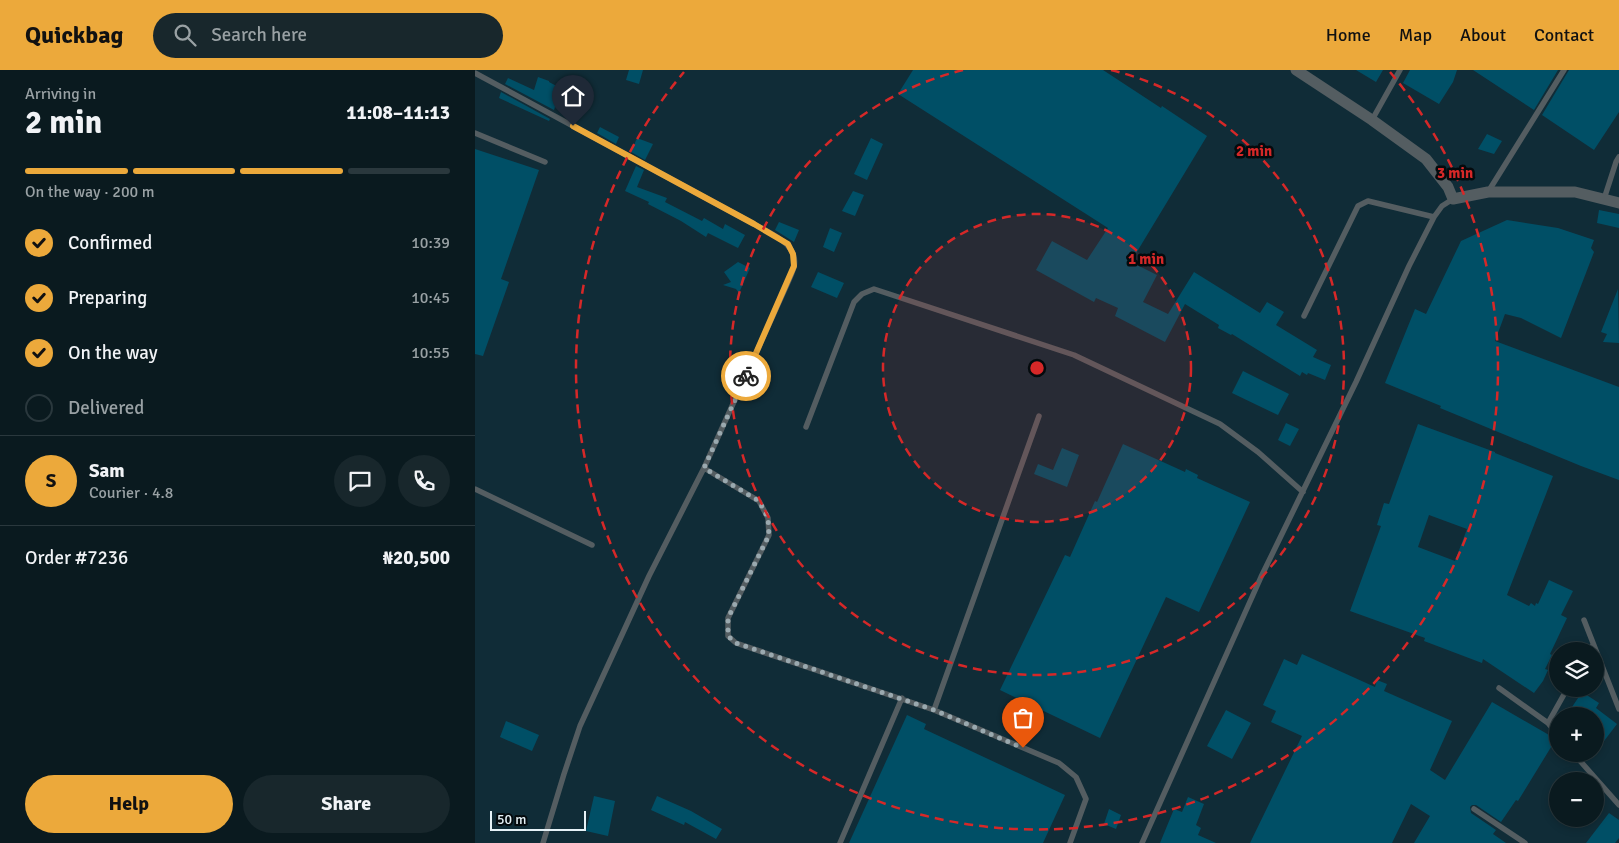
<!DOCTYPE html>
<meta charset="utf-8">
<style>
body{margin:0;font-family:Signika,sans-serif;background:#18272c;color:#f1f3f6;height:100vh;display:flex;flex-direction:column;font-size:19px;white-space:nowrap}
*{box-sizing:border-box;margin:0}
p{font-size:16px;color:#99a1a4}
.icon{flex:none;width:28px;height:28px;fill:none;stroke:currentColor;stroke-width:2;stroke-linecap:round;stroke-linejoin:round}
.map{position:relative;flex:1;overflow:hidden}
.sheet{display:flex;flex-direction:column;background:#0a1a1f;width:475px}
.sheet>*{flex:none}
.buttons{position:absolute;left:1074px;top:572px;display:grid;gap:10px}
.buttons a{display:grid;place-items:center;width:55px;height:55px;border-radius:50%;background:#0a1a1f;box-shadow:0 2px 8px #0003,0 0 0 1px #2a383d;font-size:25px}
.scale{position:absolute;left:15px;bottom:12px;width:96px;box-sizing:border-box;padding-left:5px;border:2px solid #e6f2f7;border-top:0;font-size:14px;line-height:18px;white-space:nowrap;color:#e6f2f7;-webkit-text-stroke:4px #040a0d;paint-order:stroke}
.pin{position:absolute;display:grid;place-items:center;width:42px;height:42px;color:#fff;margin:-51px -21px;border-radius:50% 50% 50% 0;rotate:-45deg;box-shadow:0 0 5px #0007}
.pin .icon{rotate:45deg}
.courier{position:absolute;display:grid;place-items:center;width:50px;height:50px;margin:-25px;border:4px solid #eca93b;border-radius:50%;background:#fff;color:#222;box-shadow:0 1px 6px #0007}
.head em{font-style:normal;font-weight:800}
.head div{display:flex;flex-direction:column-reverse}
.head{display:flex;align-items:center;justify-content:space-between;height:85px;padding:0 25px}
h1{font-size:32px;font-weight:800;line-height:38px}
.bar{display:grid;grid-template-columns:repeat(4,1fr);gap:8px 5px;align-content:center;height:60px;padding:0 25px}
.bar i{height:6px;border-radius:4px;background:#2a383d}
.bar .current{background:#eca93b}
.bar p{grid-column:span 4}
.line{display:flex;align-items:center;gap:12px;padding:0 25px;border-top:1px solid #2a383d}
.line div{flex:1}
.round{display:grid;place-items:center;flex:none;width:52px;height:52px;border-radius:26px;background:#18272c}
ol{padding:0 25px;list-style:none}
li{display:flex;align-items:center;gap:15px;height:55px}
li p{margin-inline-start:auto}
li .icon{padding:5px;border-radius:50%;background:#eca93b;color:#111;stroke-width:4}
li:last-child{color:#99a1a4}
li i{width:28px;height:28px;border:2px solid #2a383d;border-radius:50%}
.primary-button{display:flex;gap:10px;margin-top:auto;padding:10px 25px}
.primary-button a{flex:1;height:58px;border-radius:30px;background:#eca93b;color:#111;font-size:20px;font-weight:800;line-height:58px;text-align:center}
.primary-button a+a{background:#18272c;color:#f1f3f6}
header{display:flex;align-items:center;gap:30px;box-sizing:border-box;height:70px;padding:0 25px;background:#eca93b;color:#111}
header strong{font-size:24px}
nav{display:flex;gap:28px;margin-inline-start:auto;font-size:18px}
.search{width:350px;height:45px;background:#18272c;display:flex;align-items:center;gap:12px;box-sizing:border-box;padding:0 18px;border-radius:28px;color:#99a1a4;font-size:19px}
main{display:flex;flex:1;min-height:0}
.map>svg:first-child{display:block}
</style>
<header>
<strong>Quickbag</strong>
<div class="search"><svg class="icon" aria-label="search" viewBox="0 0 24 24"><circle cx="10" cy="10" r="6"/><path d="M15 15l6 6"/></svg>Search here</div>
<nav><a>Home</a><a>Map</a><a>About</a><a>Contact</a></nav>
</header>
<main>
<section class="sheet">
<div class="head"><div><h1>2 min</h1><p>Arriving in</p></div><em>11:08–11:13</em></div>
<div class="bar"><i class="current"></i><i class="current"></i><i class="current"></i><i></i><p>On the way · 200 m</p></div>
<ol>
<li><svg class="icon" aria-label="check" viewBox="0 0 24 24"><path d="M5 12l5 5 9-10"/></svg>Confirmed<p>10:39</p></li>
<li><svg class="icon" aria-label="check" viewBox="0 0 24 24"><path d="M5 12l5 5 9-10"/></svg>Preparing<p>10:45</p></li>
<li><svg class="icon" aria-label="check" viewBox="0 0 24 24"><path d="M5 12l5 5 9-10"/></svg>On the way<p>10:55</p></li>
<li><i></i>Delivered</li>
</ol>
<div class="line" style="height:90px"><b class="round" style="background:#eca93b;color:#111">S</b><div><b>Sam</b><p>Courier · 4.8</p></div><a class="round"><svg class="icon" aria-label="chat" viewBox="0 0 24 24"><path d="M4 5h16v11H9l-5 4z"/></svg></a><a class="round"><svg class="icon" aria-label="phone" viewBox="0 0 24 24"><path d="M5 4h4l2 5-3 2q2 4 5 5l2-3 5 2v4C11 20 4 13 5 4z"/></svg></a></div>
<div class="line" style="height:65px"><div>Order #7236</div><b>₦20,500</b></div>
<div class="primary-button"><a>Help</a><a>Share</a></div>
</section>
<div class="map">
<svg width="1144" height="773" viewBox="0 0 1144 773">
<rect width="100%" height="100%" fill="#0e2229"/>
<path fill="#102c37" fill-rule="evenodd" d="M 0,0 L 1144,0 L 1144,773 L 0,773 ZM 1082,581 L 1120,581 L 1120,619 L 1082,619 ZM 1082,646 L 1120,646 L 1120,684 L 1082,684 ZM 1082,711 L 1120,711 L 1120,749 L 1082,749 Z"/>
<path fill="#004f66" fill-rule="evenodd" d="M 154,0 L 168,0 L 164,14 L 151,10 Z
M 438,0 L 628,0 L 686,38 L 687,36 L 732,66 L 657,190 L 661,192 L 660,194 L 682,205 L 668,232 L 693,244 L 719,202 L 785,243 L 792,232 L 809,242 L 801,255 L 842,280 L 838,287 L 856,295 L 850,310 L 833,303 L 832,305 L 827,302 L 825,306 L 757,264 L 756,265 L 743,258 L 744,255 L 710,234 L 690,272 L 640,246 L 643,238 L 621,228 L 619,232 L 561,200 L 577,171 L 612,190 L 633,158 L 423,24 Z
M 881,0 L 908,0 L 901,12 Z
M 935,0 L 982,0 L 978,12 L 964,34 L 928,13 Z
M 998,0 L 1083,0 L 1059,40 Z
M 1094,0 L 1144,0 L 1144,42 L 1119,80 L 1067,45 Z
M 63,7 L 74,11 L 74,12 L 91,21 L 82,38 L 80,37 L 79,40 L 30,14 L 33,8 L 59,20 Z
M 26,22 L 75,49 L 74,51 L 24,28 Z
M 125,57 L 144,67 L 141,74 L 122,63 Z
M 1012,64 L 1027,71 L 1019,84 L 1003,79 Z
M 162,68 L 178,74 L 170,90 L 156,82 Z
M 396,68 L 408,74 L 392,110 L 379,104 Z
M 0,79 L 64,100 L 26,209 L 34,212 L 8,286 L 0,284 Z
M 161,96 L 169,100 L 162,117 L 192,128 L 190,132 L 227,151 L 229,148 L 248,159 L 250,154 L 270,165 L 263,178 L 233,163 L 231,167 L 206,151 L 173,134 L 174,132 L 150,121 Z
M 378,121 L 389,125 L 380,146 L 367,141 Z
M 1124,140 L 1144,144 L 1144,158 L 1122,153 Z
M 1032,150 L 1083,158 L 1119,170 L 1116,178 L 1119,182 L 1086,268 L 1046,248 L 1030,244 L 1020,271 L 1144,317 L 1144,410 L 1106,396 L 965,338 L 966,336 L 910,313 L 940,239 L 951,244 L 986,171 Z
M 304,152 L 324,160 L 319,172 L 300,160 Z
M 355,158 L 367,163 L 359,182 L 348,177 Z
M 263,192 L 275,198 L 264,223 L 261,219 L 248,215 L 256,212 L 249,202 Z
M 343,202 L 369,213 L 362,228 L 336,217 Z
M 1143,219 L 1144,273 L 1128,272 L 1132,264 L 1126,262 Z
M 768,301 L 814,324 L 803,345 L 757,323 Z
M 811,353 L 824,359 L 815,376 L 803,370 Z
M 943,354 L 1020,382 L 1020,383 L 1078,406 L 1032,525 L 1054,536 L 1056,533 L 1060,536 L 1061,533 L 1063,534 L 1074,510 L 1098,521 L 1086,545 L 1092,548 L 1075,584 L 1077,585 L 1070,599 L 1073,600 L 1068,611 L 1059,623 L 1008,589 L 1007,593 L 949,571 L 950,568 L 875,541 L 906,456 L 902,455 L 909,433 L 914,434 ZM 954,445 L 992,459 L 980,491 L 943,477 Z
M 648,374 L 710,402 L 711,399 L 723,405 L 722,408 L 775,432 L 724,542 L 691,527 L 625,668 L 525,620 L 590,485 L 595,487 L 620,431 L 622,432 Z
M 587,378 L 604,385 L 592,417 L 559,404 L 563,394 L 578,400 Z
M 827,584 L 900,617 L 902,610 L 912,614 L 909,621 L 977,651 L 955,700 L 970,710 L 1017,632 L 1081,669 L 1043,731 L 1041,730 L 1026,752 L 1001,735 L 997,735 L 995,737 L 996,743 L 1021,760 L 1018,764 L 1031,773 L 939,773 L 955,746 L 936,734 L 917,773 L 775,773 L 827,666 L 796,652 L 801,641 L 788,635 L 809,589 L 822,595 Z
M 1107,622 L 1124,633 L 1121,638 L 1142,654 L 1120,683 L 1120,646 L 1091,646 Z
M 751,640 L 776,653 L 757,689 L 732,676 Z
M 432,645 L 451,654 L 449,659 L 590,725 L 568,773 L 374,773 Z
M 31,651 L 64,665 L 57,681 L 25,667 Z
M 119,726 L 140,731 L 133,766 L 111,761 Z
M 182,726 L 216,741 L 247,759 L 241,769 L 210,752 L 209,755 L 176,740 Z
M 713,727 L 729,734 L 721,755 L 726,758 L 723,765 L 741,773 L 685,773 L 699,739 L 707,742 Z
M 634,739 L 646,745 L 641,759 L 629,754 Z
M 1134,743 L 1144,750 L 1144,768 L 1140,773 L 1111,773 Z"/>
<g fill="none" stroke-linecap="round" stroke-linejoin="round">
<path stroke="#545d61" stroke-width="5.5" d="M 0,3 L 279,154 C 295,164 324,173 319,197 C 317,204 313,212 310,219 L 229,398 L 174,506 L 105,656 L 89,704 L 68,773
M 897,50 L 925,0
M 0,63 L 70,92
M 1013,122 L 1089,0
M 1129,129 L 1141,92 L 1144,87
M 829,246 L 883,136 L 893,131 L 959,147
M 331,357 L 379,232 L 387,224 L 399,219 L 599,285 L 745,354 L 783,382 L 828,422
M 229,398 L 284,431 L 293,448 L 294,465 L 253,548 L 253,566 L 261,573 L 459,640 L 584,693 L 601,707 L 611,729 L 595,773
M 0,419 L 117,475
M 1109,550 L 1144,639
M 1114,581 L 1118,575
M 1024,618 L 1073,653 L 1082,664
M 459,640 L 564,346
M 1073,653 L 1092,619
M 1099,684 L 1144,735
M 999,739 L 1050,773
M 365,773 L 427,628
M 667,773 L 786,507 L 881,312 L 934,196 L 959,147 L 967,136 L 978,129"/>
<path stroke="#545d61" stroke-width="11" d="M 821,0 L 897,50 L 951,89 L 973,117 L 978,129 L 1013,122 L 1100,122 L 1144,133"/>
</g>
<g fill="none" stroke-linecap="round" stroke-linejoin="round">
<path stroke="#9aa9af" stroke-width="5" stroke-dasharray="0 9" d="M 271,306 L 229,398 L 284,431 L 293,448 L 294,465 L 253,548 L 253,566 L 261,573 L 459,640 L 548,678"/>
<path stroke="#eca93b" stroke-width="6" d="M 98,56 L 279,154 L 313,174 L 318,184 L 319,196 L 271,306"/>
</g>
<circle cx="562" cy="298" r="154" fill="#d62828" fill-opacity=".12"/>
<g fill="none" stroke="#d62828" stroke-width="2.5" stroke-dasharray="9 6">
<circle cx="562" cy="298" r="154"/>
<path d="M636 0A307 307 0 1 1 488 0"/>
<path d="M915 2A461 461 0 1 1 209 2"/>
</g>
<circle cx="562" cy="298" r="8" fill="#d62828" stroke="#040a0d" stroke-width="2.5"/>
<g font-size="15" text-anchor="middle" font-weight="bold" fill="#d62828" stroke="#040a0d" stroke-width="5" stroke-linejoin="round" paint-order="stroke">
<text x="779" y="86">2 min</text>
<text x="980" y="108">3 min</text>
<text x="671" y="194">1 min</text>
</g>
</svg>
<div class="buttons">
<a><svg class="icon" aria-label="layers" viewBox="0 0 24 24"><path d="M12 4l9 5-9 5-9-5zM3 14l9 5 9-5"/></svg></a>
<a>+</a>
<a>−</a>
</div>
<div class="scale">50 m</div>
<div class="pin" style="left:548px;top:678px;background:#ea580c"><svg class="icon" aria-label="bag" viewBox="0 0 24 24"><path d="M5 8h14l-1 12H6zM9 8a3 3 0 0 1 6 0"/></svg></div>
<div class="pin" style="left:98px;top:56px;background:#1f2937"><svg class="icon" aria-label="home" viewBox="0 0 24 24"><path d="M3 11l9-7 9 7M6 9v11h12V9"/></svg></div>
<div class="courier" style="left:271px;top:306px"><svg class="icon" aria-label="bike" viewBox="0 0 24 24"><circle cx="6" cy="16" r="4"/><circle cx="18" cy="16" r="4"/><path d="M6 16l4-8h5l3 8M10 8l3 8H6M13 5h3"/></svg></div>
</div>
</main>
